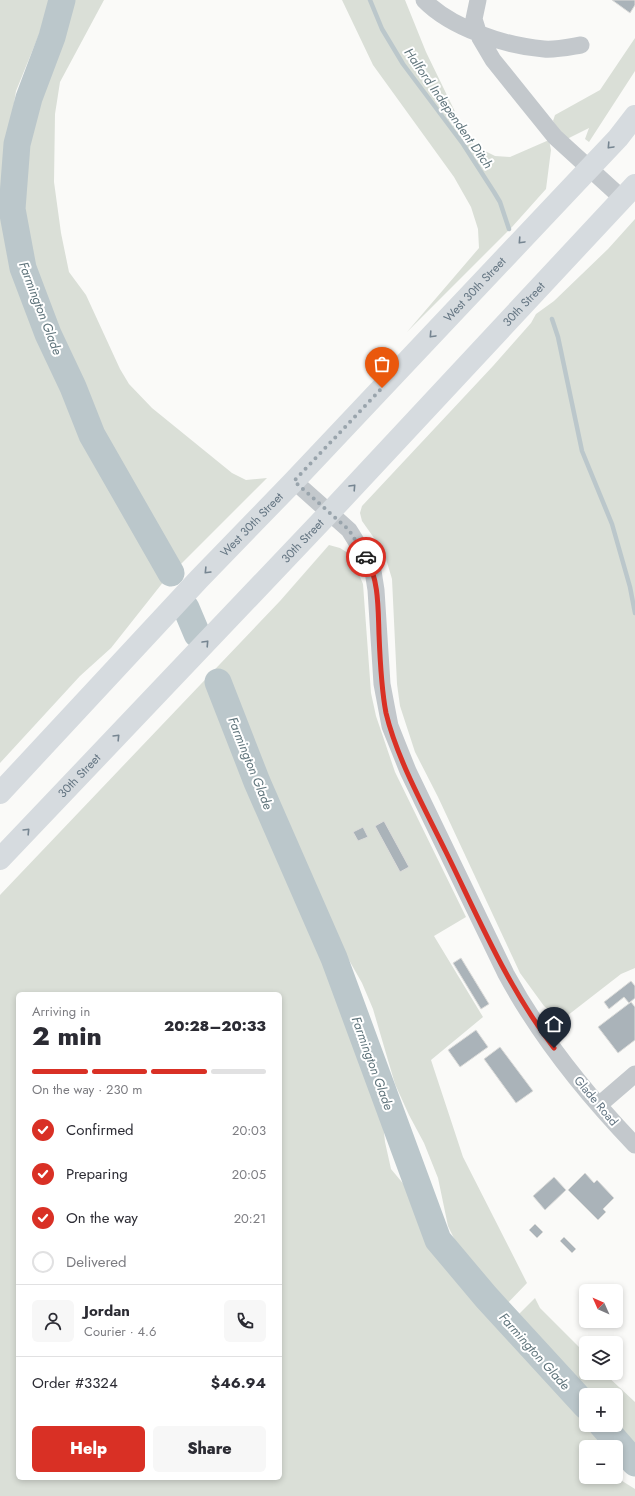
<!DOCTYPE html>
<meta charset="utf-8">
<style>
body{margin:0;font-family:Jost,sans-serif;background:#f7f7f7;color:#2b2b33;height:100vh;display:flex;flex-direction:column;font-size:15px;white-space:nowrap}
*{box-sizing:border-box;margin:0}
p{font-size:13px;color:#7c7c81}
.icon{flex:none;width:22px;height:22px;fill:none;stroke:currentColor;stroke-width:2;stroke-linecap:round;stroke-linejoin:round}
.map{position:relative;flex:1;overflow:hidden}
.drawer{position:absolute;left:16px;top:992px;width:266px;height:488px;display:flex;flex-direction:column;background:#fff;border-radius:6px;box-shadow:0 2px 6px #0003}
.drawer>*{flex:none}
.needle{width:26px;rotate:315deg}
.fabs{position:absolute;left:579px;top:1284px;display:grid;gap:8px}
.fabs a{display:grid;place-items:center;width:44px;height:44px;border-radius:6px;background:#fff;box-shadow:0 2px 6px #0003;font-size:20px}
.pin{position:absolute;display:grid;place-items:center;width:34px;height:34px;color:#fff;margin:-41px -17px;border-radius:50% 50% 50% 0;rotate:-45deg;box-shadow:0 0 4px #0007}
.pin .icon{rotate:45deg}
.courier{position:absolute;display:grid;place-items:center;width:40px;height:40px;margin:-20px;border:3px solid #d93025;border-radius:50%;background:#fff;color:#222;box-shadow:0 1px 5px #0007}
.overview em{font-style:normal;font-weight:800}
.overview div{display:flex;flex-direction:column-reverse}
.overview{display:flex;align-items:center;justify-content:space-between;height:68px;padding:0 16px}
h1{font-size:26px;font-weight:800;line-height:30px}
.bar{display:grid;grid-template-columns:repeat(4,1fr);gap:6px 4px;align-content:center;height:48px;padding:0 16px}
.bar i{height:5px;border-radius:3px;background:#e1e1e2}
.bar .active{background:#d93025}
.bar p{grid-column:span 4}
.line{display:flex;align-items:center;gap:10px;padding:0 16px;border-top:1px solid #e1e1e2}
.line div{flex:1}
.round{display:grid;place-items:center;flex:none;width:42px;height:42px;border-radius:6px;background:#f7f7f7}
ol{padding:0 16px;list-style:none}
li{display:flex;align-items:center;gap:12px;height:44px}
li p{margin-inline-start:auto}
li .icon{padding:4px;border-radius:50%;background:#d93025;color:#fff;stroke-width:4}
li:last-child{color:#7c7c81}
li i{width:22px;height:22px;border:2px solid #e1e1e2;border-radius:50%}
.action{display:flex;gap:8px;margin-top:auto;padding:8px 16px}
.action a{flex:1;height:46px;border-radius:6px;background:#d93025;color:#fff;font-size:16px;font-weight:800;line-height:46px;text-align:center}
.action a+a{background:#f7f7f7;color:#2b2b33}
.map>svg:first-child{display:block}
</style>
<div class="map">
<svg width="635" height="1496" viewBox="0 0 635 1496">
<rect width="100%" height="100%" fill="#fafaf8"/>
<path fill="#dadfd7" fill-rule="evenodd" d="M 0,0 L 53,0 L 16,91 L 9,134 L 3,191 L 11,262 L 36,333 L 95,453 L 120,493 L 157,563 L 168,576 L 111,648 L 80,676 L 0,763 Z
M 71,0 L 104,0 L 60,82 L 55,114 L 54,182 L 61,233 L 69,272 L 86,295 L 120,369 L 129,384 L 152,408 L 232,473 L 246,480 L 267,478 L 176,569 L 143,508 L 127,484 L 99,435 L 62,340 L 42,298 L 19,222 L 20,179 L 31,105 L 40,82 L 52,61 Z
M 342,0 L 405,0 L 426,52 L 460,122 L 472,142 L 479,148 L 495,156 L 510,157 L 549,140 L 551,150 L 546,189 L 512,227 L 407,332 L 479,248 L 478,229 L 471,207 L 454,177 L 373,65 Z
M 635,38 L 635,71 L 589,142 L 585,139 L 589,128 L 567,139 L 561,133 L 553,121 L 555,115 L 600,90 Z
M 635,219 L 635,968 L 621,974 L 563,1019 L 552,1013 L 544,1006 L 520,973 L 438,797 L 415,752 L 400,706 L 397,684 L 392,579 L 386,559 L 374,538 L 362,521 L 360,513 L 362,506 L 493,366 L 531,323 L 536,314 L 554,301 L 608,249 Z
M 329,545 L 340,548 L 351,555 L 363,584 L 371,693 L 376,716 L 395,772 L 466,917 L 434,936 L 483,1017 L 431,1060 L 463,1157 L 527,1283 L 505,1306 L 488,1289 L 464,1259 L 448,1226 L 438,1178 L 424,1143 L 409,1115 L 395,1084 L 373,1009 L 362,983 L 320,909 L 300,864 L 266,788 L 232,698 L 226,688 L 218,683 L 216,692 L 222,713 L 264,818 L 346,1000 L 364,1052 L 381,1104 L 385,1142 L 391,1169 L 411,1193 L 430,1238 L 436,1248 L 450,1260 L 482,1301 L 553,1377 L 594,1434 L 601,1447 L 586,1447 L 586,1477 L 616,1477 L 616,1474 L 619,1479 L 635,1489 L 635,1496 L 0,1496 L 0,895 L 280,601 ZM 18,994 L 280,994 L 280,1478 L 18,1478 Z
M 535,1298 L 540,1308 L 586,1354 L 586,1373 L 604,1373 L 635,1402 L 635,1446 L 616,1423 L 616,1395 L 588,1395 L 537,1337 L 516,1317 Z"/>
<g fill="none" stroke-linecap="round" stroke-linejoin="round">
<path stroke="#bbc7cb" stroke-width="4.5" d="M 370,0 L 382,29 L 403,64 L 463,144 L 494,192 L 500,202 L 509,229
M 552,319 L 558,337 L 582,451 L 612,524 L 630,587 L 635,613"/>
<path stroke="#bbc7cb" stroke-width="27" d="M 62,0 L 52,37 L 29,98 L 17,144 L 12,209 L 23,268 L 48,334 L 73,387 L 92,435 L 171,573
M 186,608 L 197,634
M 218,682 L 257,782 L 334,958 L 438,1240 L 486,1297 L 586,1406
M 602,1425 L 635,1463"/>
</g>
<path fill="#aab3b9" stroke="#dcdcda" d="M 612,0 L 635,0 L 635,5 L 630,13 Z
M 384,821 L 409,867 L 400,872 L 375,826 Z
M 363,827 L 368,837 L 358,841 L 353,832 Z
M 461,958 L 489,1004 L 481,1009 L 453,963 Z
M 631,981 L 635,986 L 635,998 L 629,1003 L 624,997 L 609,1009 L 604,1002 Z
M 631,1002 L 635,1007 L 635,1040 L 618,1053 L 598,1027 Z
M 476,1030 L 488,1047 L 460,1067 L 448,1050 Z
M 500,1047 L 533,1091 L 516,1103 L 484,1059 Z
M 585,1173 L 594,1183 L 597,1180 L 614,1198 L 603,1209 L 606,1212 L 598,1220 L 568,1190 Z
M 554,1177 L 566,1190 L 545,1210 L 533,1196 Z
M 535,1224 L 543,1232 L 537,1238 L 529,1230 Z
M 564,1237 L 576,1249 L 572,1253 L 560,1241 Z"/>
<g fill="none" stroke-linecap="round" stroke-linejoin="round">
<path stroke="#c3c8cc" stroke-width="17" d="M 424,0 C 451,28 506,46 544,49 C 556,50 569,47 581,45
M 478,0 L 474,19 L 480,38 L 493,60 L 555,137 L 623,199
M 294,481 L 349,530 L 369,562 L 373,571 L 376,590 L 382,684 L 390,726 L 408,771 L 506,974 C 540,1037 586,1094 635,1145
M 599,1105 L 635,1074"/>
<g stroke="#d6dbdf" stroke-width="22">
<path id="s1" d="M 0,793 L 199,579 L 294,481 L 618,138 L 635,116"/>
<path id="s2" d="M 0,859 L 330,512 L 635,185"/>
</g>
</g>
<defs><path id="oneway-chevron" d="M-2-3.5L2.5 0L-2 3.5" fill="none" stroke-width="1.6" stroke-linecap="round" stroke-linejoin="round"/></defs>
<g stroke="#768591">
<use href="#oneway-chevron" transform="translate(610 146) rotate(133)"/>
<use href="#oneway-chevron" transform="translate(521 241) rotate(133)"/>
<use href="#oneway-chevron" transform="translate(432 335) rotate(133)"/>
<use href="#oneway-chevron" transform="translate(353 487) rotate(-47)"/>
<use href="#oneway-chevron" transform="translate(207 571) rotate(134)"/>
<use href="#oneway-chevron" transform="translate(206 643) rotate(-47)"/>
<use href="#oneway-chevron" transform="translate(117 737) rotate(-46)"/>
<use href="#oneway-chevron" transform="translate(27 831) rotate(-46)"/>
</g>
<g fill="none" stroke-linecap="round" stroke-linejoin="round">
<path stroke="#99a4ac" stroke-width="4" stroke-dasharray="0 7.2" d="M 366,557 L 349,530 L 294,481 L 382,388"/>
<path stroke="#d93025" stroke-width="5" d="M 366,557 C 379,580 378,608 379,634 C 380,660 381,687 386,713 C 397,759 425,809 446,852 C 479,919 508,988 554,1048"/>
</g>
<g text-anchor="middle" stroke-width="4" stroke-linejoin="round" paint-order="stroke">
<g font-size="12" fill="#657683" stroke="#fff">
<text dy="4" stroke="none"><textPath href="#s1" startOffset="692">West 30th Street</textPath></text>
<text dy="4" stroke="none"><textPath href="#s2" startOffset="763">30th Street</textPath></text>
<text dy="4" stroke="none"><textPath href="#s1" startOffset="368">West 30th Street</textPath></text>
<text dy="4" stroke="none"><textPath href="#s2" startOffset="439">30th Street</textPath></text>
<text dy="4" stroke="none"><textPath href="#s2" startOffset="115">30th Street</textPath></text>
<text transform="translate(596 1101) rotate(50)" y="4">Glade Road</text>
</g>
<g font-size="13" font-style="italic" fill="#60757c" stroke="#fff">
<text transform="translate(449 108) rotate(55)" y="5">Halford Independent Ditch</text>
<text transform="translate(41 308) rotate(69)" y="5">Farmington Glade</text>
<text transform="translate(251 763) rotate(68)" y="5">Farmington Glade</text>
<text transform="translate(373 1063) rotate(70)" y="5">Farmington Glade</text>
<text transform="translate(535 1351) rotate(48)" y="5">Farmington Glade</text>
</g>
</g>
</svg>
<div class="fabs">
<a><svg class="needle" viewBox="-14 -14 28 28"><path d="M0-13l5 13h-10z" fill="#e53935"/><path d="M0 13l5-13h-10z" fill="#7c7c81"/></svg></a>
<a><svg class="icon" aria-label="layers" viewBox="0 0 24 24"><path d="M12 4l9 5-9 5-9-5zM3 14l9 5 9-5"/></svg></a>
<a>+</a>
<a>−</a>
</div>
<div class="pin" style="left:382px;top:388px;background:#ea580c"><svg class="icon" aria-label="bag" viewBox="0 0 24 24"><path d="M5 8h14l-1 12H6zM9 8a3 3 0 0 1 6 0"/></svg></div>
<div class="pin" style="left:554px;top:1048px;background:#1f2937"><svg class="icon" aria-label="home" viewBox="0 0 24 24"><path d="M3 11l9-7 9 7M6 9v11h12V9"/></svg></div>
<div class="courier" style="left:366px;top:557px"><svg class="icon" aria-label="car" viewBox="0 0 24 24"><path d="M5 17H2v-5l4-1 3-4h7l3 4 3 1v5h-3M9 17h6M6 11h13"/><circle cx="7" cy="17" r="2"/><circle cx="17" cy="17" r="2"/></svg></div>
<section class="drawer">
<div class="overview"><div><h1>2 min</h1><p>Arriving in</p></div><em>20:28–20:33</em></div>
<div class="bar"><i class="active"></i><i class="active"></i><i class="active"></i><i></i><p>On the way · 230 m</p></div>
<ol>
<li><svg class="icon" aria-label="check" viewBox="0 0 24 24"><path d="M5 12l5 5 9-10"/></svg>Confirmed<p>20:03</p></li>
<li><svg class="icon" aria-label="check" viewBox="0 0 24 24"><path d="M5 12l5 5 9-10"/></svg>Preparing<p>20:05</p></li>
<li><svg class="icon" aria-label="check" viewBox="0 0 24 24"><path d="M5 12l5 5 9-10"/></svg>On the way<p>20:21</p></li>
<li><i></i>Delivered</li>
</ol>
<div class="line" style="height:72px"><a class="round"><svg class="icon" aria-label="person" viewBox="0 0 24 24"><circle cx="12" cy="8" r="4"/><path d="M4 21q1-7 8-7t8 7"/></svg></a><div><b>Jordan</b><p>Courier · 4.6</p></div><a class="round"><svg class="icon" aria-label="phone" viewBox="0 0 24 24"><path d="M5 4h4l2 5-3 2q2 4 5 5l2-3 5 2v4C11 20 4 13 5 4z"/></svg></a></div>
<div class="line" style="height:52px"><div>Order #3324</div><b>$46.94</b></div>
<div class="action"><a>Help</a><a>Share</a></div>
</section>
</div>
